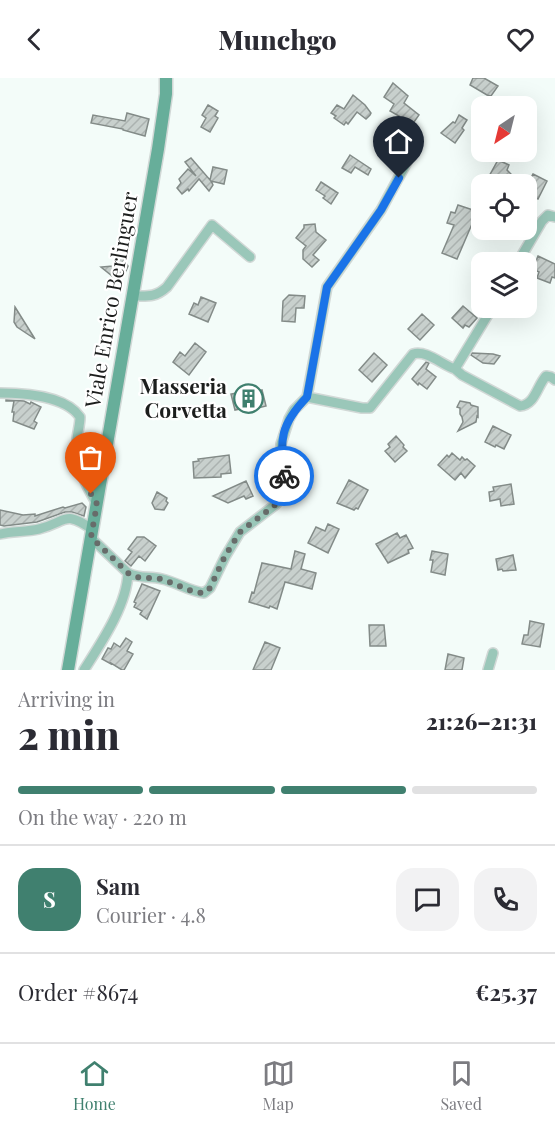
<!DOCTYPE html>
<meta charset="utf-8">
<style>
body{margin:0;font-family:"Playfair Display",serif;background:#f2f2f3;color:#2b2b33;height:100vh;display:flex;flex-direction:column;font-size:22px;white-space:nowrap}
*{box-sizing:border-box;margin:0}
p{font-size:20px;color:#7c7c81}
.icon{flex:none;width:33px;height:33px;fill:none;stroke:currentColor;stroke-width:2;stroke-linecap:round;stroke-linejoin:round}
.map{position:relative;height:592px;overflow:hidden}
.side{display:flex;flex-direction:column;background:#fff;flex:1}
.side>*{flex:none}
.needle{width:39px;rotate:215deg}
.controls{position:absolute;left:471px;top:18px;display:grid;gap:12px}
.controls a{display:grid;place-items:center;width:66px;height:66px;border-radius:12px;background:#fff;box-shadow:0 6px 24px #0002;font-size:30px}
.pin{position:absolute;display:grid;place-items:center;width:51px;height:51px;color:#fff;margin:-62px -26px;border-radius:50% 50% 50% 0;rotate:-45deg;box-shadow:0 0 6px #0007}
.pin .icon{rotate:45deg}
.courier{position:absolute;display:grid;place-items:center;width:60px;height:60px;margin:-30px;border:4px solid #1a73e8;border-radius:50%;background:#fff;color:#222;box-shadow:0 2px 8px #0007}
.summary em{font-style:normal;font-weight:800}
.summary div{display:flex;flex-direction:column-reverse}
.summary{display:flex;align-items:center;justify-content:space-between;height:102px;padding:0 18px}
h1{font-size:39px;font-weight:800;line-height:45px}
.bar{display:grid;grid-template-columns:repeat(4,1fr);gap:9px 6px;align-content:center;height:72px;padding:0 18px}
.bar i{height:8px;border-radius:4px;background:#e1e1e2}
.bar .active{background:#40806f}
.bar p{grid-column:span 4}
.line{display:flex;align-items:center;gap:15px;padding:0 18px;border-top:2px solid #e1e1e2}
.line div{flex:1}
.round{display:grid;place-items:center;flex:none;width:63px;height:63px;border-radius:18px;background:#f2f2f3}
header{display:flex;justify-content:space-between;align-items:center;height:78px;padding:0 18px;background:#fff;font-size:27px;font-weight:800}
.tabs{display:flex;justify-content:space-around;align-items:center;height:84px;border-top:2px solid #e1e1e2;background:#fff;font-size:16px;color:#7c7c81}
.tabs a{display:grid;justify-items:center;gap:3px}
.tabs .active{color:#40806f}
.map>svg:first-child{display:block}
</style>
<header><svg class="icon" aria-label="back" viewBox="0 0 24 24"><path d="M15 5l-7 7 7 7"/></svg>Munchgo<svg class="icon" aria-label="heart" viewBox="0 0 24 24"><path d="M12 20l-8-8c-3-5 5-10 8-4 3-6 11-1 8 4z"/></svg></header>
<div class="map">
<svg width="555" height="592" viewBox="0 0 555 592">
<defs>
<pattern id="building-hatch" width="6" height="6" patternUnits="userSpaceOnUse" patternTransform="scale(1.5)"><rect width="6" height="6" fill="#c8d0cd"/><path d="M-1 1l2-2M0 6l6-6M5 7l2-2" fill="none" stroke="#abb2b0"/></pattern>
</defs>
<rect width="100%" height="100%" fill="#f3fcf9"/>
<path fill="url(#building-hatch)" stroke="#838b88" stroke-width="1.5" d="M 473,0 L 484,0 L 498,8 L 491,18 L 487,17 L 470,7 Z
M 393,5 L 408,18 L 404,25 L 419,37 L 397,68 L 395,67 L 401,49 L 396,43 L 399,38 L 390,33 L 394,26 L 384,19 Z
M 353,17 L 365,27 L 371,35 L 370,37 L 366,41 L 357,34 L 348,46 L 346,44 L 344,47 L 334,40 L 336,38 L 331,35 L 337,27 L 344,31 Z
M 208,27 L 218,33 L 215,38 L 218,40 L 210,54 L 201,49 L 206,40 L 202,37 Z
M 127,35 L 149,41 L 145,58 L 123,52 L 123,51 L 91,45 L 93,37 L 125,43 Z
M 459,37 L 467,42 L 462,50 L 464,52 L 455,65 L 441,55 L 453,44 L 455,45 Z
M 350,77 L 371,91 L 368,97 L 355,89 L 351,95 L 342,90 Z
M 191,80 L 210,102 L 213,89 L 227,92 L 224,106 L 211,103 L 213,107 L 209,113 L 199,101 L 189,113 L 188,111 L 182,116 L 177,110 L 181,105 L 179,101 L 188,91 L 196,98 L 185,84 Z
M 498,82 L 509,87 L 507,92 L 511,96 L 505,106 L 496,106 L 487,102 Z
M 533,96 L 547,103 L 538,121 L 526,115 L 526,109 Z
M 321,104 L 338,115 L 331,126 L 323,120 L 325,118 L 316,112 Z
M 458,127 L 476,133 L 472,146 L 457,181 L 442,175 L 454,147 L 447,145 L 451,134 L 455,135 Z
M 315,146 L 316,154 L 326,162 L 313,177 L 319,182 L 312,189 L 303,181 L 303,172 L 306,168 L 296,160 L 304,150 L 304,147 Z
M 117,178 L 123,180 L 128,188 L 125,195 L 121,197 L 117,202 L 101,189 L 113,188 Z
M 538,178 L 555,186 L 555,200 L 552,199 L 550,205 L 537,200 L 539,194 L 533,191 Z
M 289,217 L 305,218 L 304,230 L 296,230 L 295,244 L 282,243 L 283,223 Z
M 201,219 L 216,225 L 208,244 L 189,236 L 194,225 L 198,227 Z
M 463,228 L 477,240 L 469,249 L 465,247 L 463,250 L 452,240 Z
M 15,229 L 35,261 L 17,249 L 14,244 Z
M 422,236 L 434,247 L 420,262 L 408,251 Z
M 195,265 L 206,274 L 189,297 L 173,284 L 180,274 L 185,278 Z
M 374,275 L 387,287 L 372,304 L 359,292 Z
M 472,275 L 493,276 L 500,278 L 494,286 L 483,285 L 471,277 Z
M 426,284 L 429,285 L 426,291 L 436,299 L 427,311 L 419,305 L 418,307 L 412,301 Z
M 257,311 L 258,313 L 262,312 L 266,328 L 254,331 L 254,328 L 235,332 L 231,316 Z
M 6,322 L 24,323 L 30,326 L 31,324 L 41,329 L 34,343 L 37,345 L 34,351 L 13,343 L 14,334 L 12,334 L 14,323 L 6,323 Z
M 460,323 L 470,325 L 471,327 L 478,329 L 478,339 L 477,338 L 476,344 L 458,353 L 463,344 L 462,339 L 460,336 L 460,330 L 457,329 Z
M 493,348 L 511,357 L 504,371 L 496,367 L 495,369 L 485,364 Z
M 396,358 L 404,367 L 403,369 L 407,373 L 395,384 L 385,373 L 390,369 L 388,366 Z
M 452,375 L 460,382 L 462,379 L 465,382 L 467,381 L 475,388 L 465,400 L 461,395 L 455,402 L 438,387 L 447,377 L 449,379 Z
M 229,377 L 231,395 L 221,396 L 221,399 L 194,400 L 193,384 L 199,383 L 198,381 Z
M 349,402 L 368,412 L 358,431 L 356,430 L 354,432 L 337,425 Z
M 246,403 L 253,418 L 246,421 L 244,418 L 228,425 L 213,418 Z
M 511,406 L 514,426 L 501,428 L 500,421 L 490,423 L 489,414 L 494,413 L 493,409 Z
M 157,414 L 167,420 L 166,423 L 168,425 L 164,432 L 155,431 L 152,425 Z
M 82,425 L 86,429 L 84,438 L 72,434 L 65,434 L 37,444 L 4,448 L 0,447 L 0,432 L 23,437 L 35,436 L 35,438 L 63,429 L 65,430 Z
M 328,446 L 339,451 L 328,475 L 308,465 L 316,449 L 325,453 Z
M 397,455 L 400,460 L 406,457 L 413,470 L 408,472 L 409,475 L 388,485 L 376,466 Z
M 137,459 L 144,459 L 156,468 L 145,483 L 139,478 L 131,488 L 125,483 L 132,474 L 128,471 Z
M 295,473 L 305,476 L 301,491 L 316,495 L 312,511 L 285,504 L 277,531 L 270,528 L 269,530 L 249,524 L 252,514 L 254,515 L 262,485 L 291,491 Z
M 432,473 L 448,476 L 445,497 L 431,494 L 433,482 L 430,482 Z
M 513,477 L 516,492 L 503,493 L 502,491 L 498,492 L 496,481 Z
M 142,506 L 160,513 L 147,541 L 140,536 L 142,533 L 134,529 L 136,525 L 134,524 Z
M 530,543 L 544,546 L 540,569 L 522,566 L 524,557 L 528,557 Z
M 369,547 L 384,547 L 386,568 L 370,568 Z
M 126,560 L 132,564 L 127,573 L 133,576 L 124,592 L 122,592 L 111,585 L 111,586 L 102,581 L 108,570 L 111,571 L 114,565 L 120,569 Z
M 265,564 L 280,570 L 271,592 L 253,592 Z
M 448,576 L 464,580 L 462,592 L 445,592 Z"/>
<g fill="none" stroke-linecap="round" stroke-linejoin="round">
<defs>
<path id="minor" d="M 518,184 L 542,143 L 548,137 L 555,139
M 132,218 C 147,218 155,220 167,209 L 212,147 L 250,179
M 455,291 L 462,297 L 520,328 C 535,327 537,308 546,298 L 551,299 L 555,302
M 0,315 C 24,315 66,318 80,339 C 80,348 77,355 77,363 C 75,385 86,408 97,426
M 307,319 L 327,209 L 381,132 L 407,84
M 0,456 C 13,453 26,454 39,451 C 67,444 64,431 93,452
M 91,460 L 128,495
M 84,592 C 101,565 127,527 128,495 C 140,501 149,498 162,501 C 176,504 189,513 204,515 L 210,510 L 225,479 L 240,454 L 275,427 L 282,419 L 284,402 L 281,366 L 289,341 L 294,332 L 307,319 L 362,330 L 370,330 L 413,276 C 427,272 442,287 455,291 L 492,230
M 488,592 L 493,575"/>
<path id="secondary" d="M 68,592 L 158,71 L 166,16 L 166,0"/>
</defs>
<use href="#minor" stroke="#d1d8d6" stroke-width="12"/>
<use href="#secondary" stroke="#d1d8d6" stroke-width="15"/>
<use href="#minor" stroke="#9ac7b9" stroke-width="9"/>
<use href="#secondary" stroke="#67ae9a" stroke-width="12"/>
</g>
<g fill="none" stroke-linecap="round" stroke-linejoin="round">
<path stroke="#676c6a" stroke-width="6" stroke-dasharray="0 10.8" d="M 91,416 L 97,426 L 91,459 L 128,495 L 136,499 L 162,501 L 194,514 L 204,515 L 210,510 L 225,478 L 240,454 L 275,427 L 282,419 L 284,398"/>
<path stroke="#1a73e8" stroke-width="8" d="M 284,398 C 280,361 280,347 307,319 L 327,209 L 381,132 L 399,100"/>
</g>
<defs>
<symbol id="building-ring" viewBox="-11 -11 22 22"><circle r="9.5" fill="#fff" stroke="#40806f" stroke-width="1.5"/><path d="M-4-6H4V6H1V3H-1V6H-4ZM-2.5-4.3h1.7v1.8h-1.7ZM.8-4.3h1.7v1.8H.8ZM-2.5-1h1.7V.8h-1.7ZM.8-1h1.7V.8H.8Z" fill="#40806f"/></symbol>
</defs>
<g fill-rule="evenodd">
<use href="#building-ring" x="232" y="304" width="33" height="33"/>
</g>
<g text-anchor="middle" stroke-width="4.5" stroke-linejoin="round" paint-order="stroke">
<g font-size="21" fill="#1c1e1d" stroke="#fff">
<text transform="translate(112 222) rotate(-80)" y="7">Viale Enrico Berlinguer</text>
</g>
<g font-size="21" font-weight="bold" fill="#1c1e1d" stroke="#fff" text-anchor="end">
<text x="227" y="316">Masseria<tspan x="227" dy="24">Corvetta</tspan></text>
</g>
</g>
</svg>
<div class="controls">
<a><svg class="needle" viewBox="-14 -14 28 28"><path d="M0-13l5 13h-10z" fill="#e53935"/><path d="M0 13l5-13h-10z" fill="#7c7c81"/></svg></a>
<a><svg class="icon" aria-label="locate" viewBox="0 0 24 24"><circle cx="12" cy="12" r="6"/><path d="M12 2v4M12 18v4M2 12h4M18 12h4"/></svg></a>
<a><svg class="icon" aria-label="layers" viewBox="0 0 24 24"><path d="M12 4l9 5-9 5-9-5zM3 14l9 5 9-5"/></svg></a>
</div>
<div class="pin" style="left:91px;top:416px;background:#ea580c"><svg class="icon" aria-label="bag" viewBox="0 0 24 24"><path d="M5 8h14l-1 12H6zM9 8a3 3 0 0 1 6 0"/></svg></div>
<div class="pin" style="left:399px;top:100px;background:#1f2937"><svg class="icon" aria-label="home" viewBox="0 0 24 24"><path d="M3 11l9-7 9 7M6 9v11h12V9"/></svg></div>
<div class="courier" style="left:284px;top:398px"><svg class="icon" aria-label="bike" viewBox="0 0 24 24"><circle cx="6" cy="16" r="4"/><circle cx="18" cy="16" r="4"/><path d="M6 16l4-8h5l3 8M10 8l3 8H6M13 5h3"/></svg></div>
</div>
<section class="side">
<div class="summary"><div><h1>2 min</h1><p>Arriving in</p></div><em>21:26–21:31</em></div>
<div class="bar"><i class="active"></i><i class="active"></i><i class="active"></i><i></i><p>On the way · 220 m</p></div>
<div class="line" style="height:108px"><b class="round" style="background:#40806f;color:#fff">S</b><div><b>Sam</b><p>Courier · 4.8</p></div><a class="round"><svg class="icon" aria-label="chat" viewBox="0 0 24 24"><path d="M4 5h16v11H9l-5 4z"/></svg></a><a class="round"><svg class="icon" aria-label="phone" viewBox="0 0 24 24"><path d="M5 4h4l2 5-3 2q2 4 5 5l2-3 5 2v4C11 20 4 13 5 4z"/></svg></a></div>
<div class="line" style="height:78px"><div>Order #8674</div><b>€25.37</b></div>
</section>
<nav class="tabs">
<a class="active"><svg class="icon" aria-label="home" viewBox="0 0 24 24"><path d="M3 11l9-7 9 7M6 9v11h12V9"/></svg>Home</a>
<a><svg class="icon" aria-label="map" viewBox="0 0 24 24"><path d="M3 6l6-2 6 2 6-2v14l-6 2-6-2-6 2zM9 4v14M15 6v14"/></svg>Map</a>
<a><svg class="icon" aria-label="saved" viewBox="0 0 24 24"><path d="M7 4h10v16l-5-4-5 4z"/></svg>Saved</a>
</nav>
